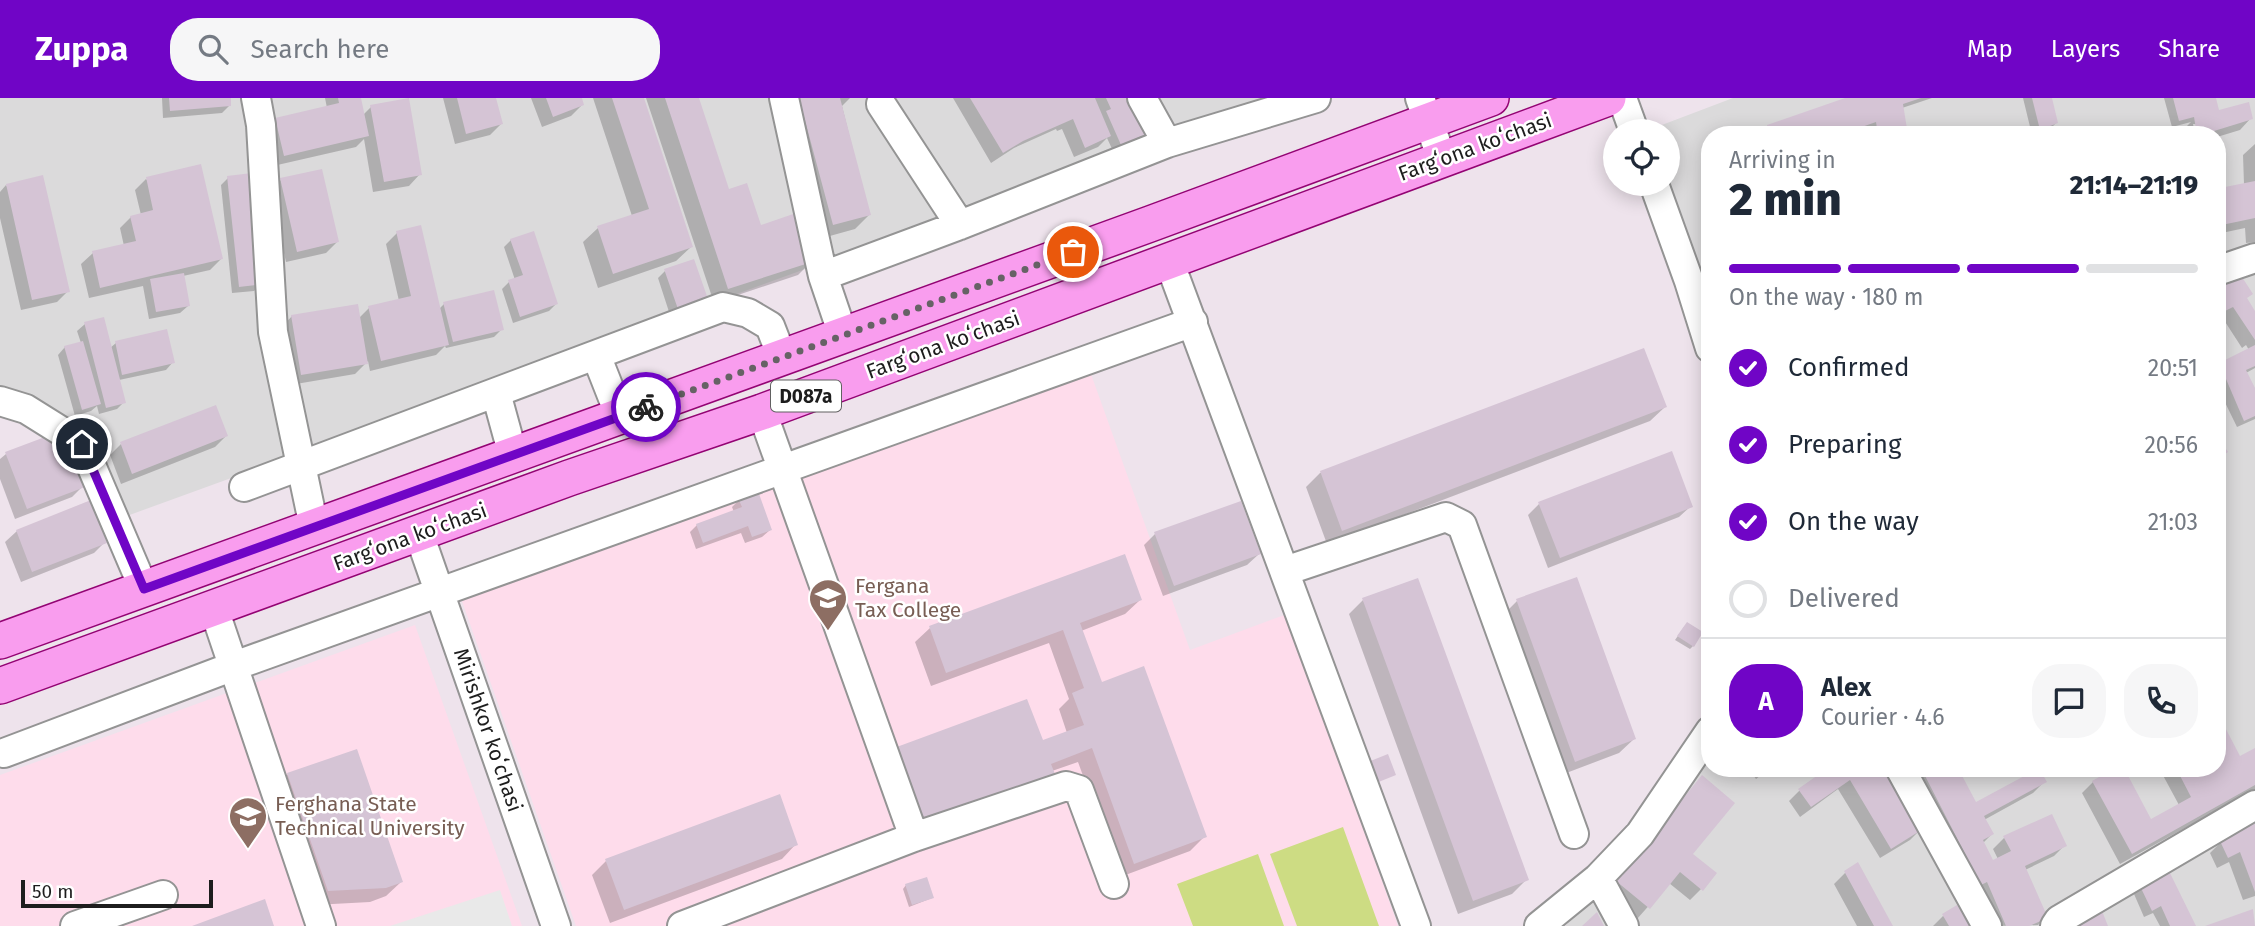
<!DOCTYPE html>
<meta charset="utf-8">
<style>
body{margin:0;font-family:"Fira Sans",sans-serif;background:#f6f6f7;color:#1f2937;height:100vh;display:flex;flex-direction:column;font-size:26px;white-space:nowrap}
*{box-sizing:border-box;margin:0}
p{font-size:23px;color:#747a83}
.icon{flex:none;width:38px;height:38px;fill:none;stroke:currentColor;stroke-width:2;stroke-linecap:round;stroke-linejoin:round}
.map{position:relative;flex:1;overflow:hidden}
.drawer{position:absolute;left:1701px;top:28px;width:525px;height:651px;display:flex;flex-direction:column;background:#fff;border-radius:28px;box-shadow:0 4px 18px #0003}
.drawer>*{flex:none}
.tools{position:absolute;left:1603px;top:21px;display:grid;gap:14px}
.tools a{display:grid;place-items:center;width:77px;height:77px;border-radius:50%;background:#fff;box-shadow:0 4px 18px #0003;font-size:35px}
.scale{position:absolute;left:21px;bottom:18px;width:192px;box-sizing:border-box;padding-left:7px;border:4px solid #1d1d1d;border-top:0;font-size:19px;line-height:24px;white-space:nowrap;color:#1d1d1d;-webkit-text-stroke:5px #fff;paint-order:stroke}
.pin{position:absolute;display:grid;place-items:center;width:60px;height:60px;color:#fff;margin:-30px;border:4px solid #fff;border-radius:50%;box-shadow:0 2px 7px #0007}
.courier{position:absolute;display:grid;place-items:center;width:70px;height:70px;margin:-35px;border:5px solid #7005c6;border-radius:50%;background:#fff;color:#222;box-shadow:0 2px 9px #0007}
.head em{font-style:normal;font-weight:800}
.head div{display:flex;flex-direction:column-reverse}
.head{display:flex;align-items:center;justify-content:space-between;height:119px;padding:0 28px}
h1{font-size:46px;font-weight:800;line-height:52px}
.bar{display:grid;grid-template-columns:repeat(4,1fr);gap:10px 7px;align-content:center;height:84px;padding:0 28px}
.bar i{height:9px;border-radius:5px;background:#e0e1e3}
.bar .selected{background:#7005c6}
.bar p{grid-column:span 4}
.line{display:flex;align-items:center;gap:18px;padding:0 28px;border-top:2px solid #e0e1e3}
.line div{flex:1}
.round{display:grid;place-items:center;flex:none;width:74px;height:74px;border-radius:28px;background:#f6f6f7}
ol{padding:0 28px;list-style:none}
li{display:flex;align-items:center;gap:21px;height:77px}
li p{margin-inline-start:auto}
li .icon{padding:7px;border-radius:50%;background:#7005c6;color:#fff;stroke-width:4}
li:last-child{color:#747a83}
li i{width:38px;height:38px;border:4px solid #e0e1e3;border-radius:50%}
header{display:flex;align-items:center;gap:42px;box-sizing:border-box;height:98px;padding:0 35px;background:#7005c6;color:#fff}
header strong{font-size:33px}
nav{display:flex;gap:38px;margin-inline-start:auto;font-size:24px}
.search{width:490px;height:63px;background:#f6f6f7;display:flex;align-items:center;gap:18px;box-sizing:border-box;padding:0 24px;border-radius:28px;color:#747a83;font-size:26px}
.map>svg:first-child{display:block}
</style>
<header>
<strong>Zuppa</strong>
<div class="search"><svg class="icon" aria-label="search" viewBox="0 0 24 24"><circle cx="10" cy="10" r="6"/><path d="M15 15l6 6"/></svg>Search here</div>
<nav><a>Map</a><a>Layers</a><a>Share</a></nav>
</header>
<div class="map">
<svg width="2255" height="828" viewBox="0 0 2255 828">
<rect width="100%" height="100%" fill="#eee3ec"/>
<path fill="#dbdadb" d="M 0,0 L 1308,0 L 819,166 L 124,419 L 89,318 L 60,327 L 0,299 Z
M 1733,0 L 2255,0 L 2255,828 L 1565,828 L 1601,792 L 1710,646 L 1710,670 L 2217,670 L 2217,37 L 1710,37 L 1710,224 L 1668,86 L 1668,33 L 1646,33 Z"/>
<path fill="#fedceb" d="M 1087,265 L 1190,552 L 1287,516 L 1398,828 L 576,828 L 462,503 Z
M 415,527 L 522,828 L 0,828 L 0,677 Z"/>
<path fill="#cddc83" d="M 1343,729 L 1379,828 L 1297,828 L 1270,756 Z
M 1258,756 L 1284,828 L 1193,828 L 1177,786 Z"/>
<path fill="#e9e9e9" d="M 500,792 L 512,828 L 390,828 Z"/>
<path fill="#0003" d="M 162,0 L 229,0 L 230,7 L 222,15 L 163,20 Z
M 325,0 L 359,0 L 363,17 L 371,9 L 420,76 L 409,88 L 373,94 L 364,41 L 356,49 L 273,68 L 265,33 L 276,22 L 327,10 Z
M 443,0 L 494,0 L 501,26 L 490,37 L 455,46 Z
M 531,0 L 580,0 L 582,7 L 571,18 L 542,29 Z
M 593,0 L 642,0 L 691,149 L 676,163 L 598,190 L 583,144 L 598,130 L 632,118 Z
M 646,0 L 697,0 L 728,93 L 760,129 L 813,162 L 798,177 L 714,205 Z
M 781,0 L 850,0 L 842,8 L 869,117 L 855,131 L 819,141 Z
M 953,0 L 1129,0 L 1144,36 L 1137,43 L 1113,53 L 1107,40 L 1098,49 L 1074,59 L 1062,31 L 1057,33 L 1056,31 L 1014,50 L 991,65 Z
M 1851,0 L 1932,0 L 1902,10 L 1906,37 L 1759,37 L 1767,28 Z
M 2023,0 L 2050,0 L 2056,25 L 2049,32 L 2032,37 Z
M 2164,0 L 2214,0 L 2213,15 L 2251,20 L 2240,32 L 2217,39 L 2217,37 L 2199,37 L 2197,26 L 2193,26 L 2195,37 L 2184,37 L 2183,32 L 2191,24 L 2172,29 Z
M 2255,46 L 2255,144 L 2246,145 L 2245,130 L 2217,136 L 2217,59 L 2223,91 L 2244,87 L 2243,57 Z
M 228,80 L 261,186 L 254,193 L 232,195 L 221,87 Z
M 146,81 L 221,161 L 210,172 L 183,178 L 188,208 L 180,215 L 149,221 L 143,188 L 89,200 L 81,166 L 93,155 L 124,148 L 120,130 L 131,119 L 141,117 L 135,92 Z
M 281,82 L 337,144 L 326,155 L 286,164 L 270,93 Z
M 6,87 L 68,193 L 57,204 L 21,212 L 0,120 L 0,94 Z
M 397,135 L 439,211 L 444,206 L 502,231 L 494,239 L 446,250 L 445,248 L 436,257 L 370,273 L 368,263 L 355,276 L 290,287 L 281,230 L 292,218 L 358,221 L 369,210 L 399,203 L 386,146 Z
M 511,142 L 556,206 L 549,213 L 513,225 L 502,191 L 509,184 L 515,182 L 504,149 Z
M 665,173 L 707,203 L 671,220 L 658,180 Z
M 2217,193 L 2246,201 L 2255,216 L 2255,270 L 2246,275 L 2255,294 L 2255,321 L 2237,329 L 2217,288 L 2217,258 L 2222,265 L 2249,252 L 2246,247 L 2242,250 L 2222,219 L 2217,221 Z
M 85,226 L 110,250 L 116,245 L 173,264 L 166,272 L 119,282 L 124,304 L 117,311 L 99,316 L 97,308 L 91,313 L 75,318 L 58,257 L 65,249 L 81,245 L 77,233 Z
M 1643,252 L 1665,309 L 1650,323 L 1327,446 L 1306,389 L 1320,375 Z
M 52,338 L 59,357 L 83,388 L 72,399 L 15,421 L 0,381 L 0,361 L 6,356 Z
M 226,338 L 215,349 L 121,386 L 110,357 L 121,346 Z
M 739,402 L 770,432 L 762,439 L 745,445 L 741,435 L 696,451 L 690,434 L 697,427 L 734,414 L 732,409 Z
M 1539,406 L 1691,408 L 1679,419 L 1548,470 L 1528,417 Z
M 17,433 L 105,444 L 94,455 L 21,484 L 5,444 Z
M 1155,436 L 1259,456 L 1247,467 L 1163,498 L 1144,447 Z
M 1140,502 L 1125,516 L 1081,533 L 1101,586 L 1205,738 L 1190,753 L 1120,779 L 1078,664 L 1052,673 L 1053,675 L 1038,690 L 907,738 L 1042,644 L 1067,635 L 1059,611 L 1069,601 L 1049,545 L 931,588 L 915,544 L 930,530 Z
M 1363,502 L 1526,782 L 1512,796 L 1458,816 L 1349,516 Z
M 1517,503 L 1634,641 L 1619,655 L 1561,677 L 1503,517 Z
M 1684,529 L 1693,548 L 1690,551 L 1675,542 Z
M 2255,652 L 2255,691 L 2120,766 L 2082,695 L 2093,684 L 2150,724 L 2179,707 L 2159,670 L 2217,670 Z
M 1748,670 L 1770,670 L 1756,681 Z
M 1884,670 L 1921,731 L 1910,742 L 1880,760 L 1838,691 L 1800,719 L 1789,703 L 1800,692 Z
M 1904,670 L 1956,670 L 1975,706 L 2044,684 L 2033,695 L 1984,722 L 1992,736 L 1983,745 L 1992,764 L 1998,761 L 1993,751 L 2004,740 L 2065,747 L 2054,758 L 2025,772 L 2046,819 L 2038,827 L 1996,828 Z
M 288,676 L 401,784 L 386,798 L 370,804 L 314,807 L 274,690 Z
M 2255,727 L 2255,798 L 2243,802 L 2229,764 L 2217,770 L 2210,755 L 2221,744 Z
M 1649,742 L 1691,756 L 1701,791 L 1690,802 L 1669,785 L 1637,821 L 1606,795 Z
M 796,746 L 782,761 L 610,825 L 592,777 L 606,763 Z
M 1857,767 L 1891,828 L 1857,828 L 1834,786 L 1845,775 Z
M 906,787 L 932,800 L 909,809 L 903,791 Z
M 2141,789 L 2194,828 L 2160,828 L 2153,815 L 2144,819 L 2134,796 Z
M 1943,818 L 1968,828 L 1933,828 Z"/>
<path fill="#d5c4d5" d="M 169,0 L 231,0 L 231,8 L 170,13 Z
M 338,0 L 361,0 L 369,38 L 284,58 L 275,20 L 339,5 Z
M 409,0 L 422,77 L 384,84 L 370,7 Z
M 457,0 L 496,0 L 503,26 L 466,36 Z
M 546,0 L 582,0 L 584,7 L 553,19 Z
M 612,0 L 644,0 L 693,149 L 613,176 L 597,128 L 649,111 Z
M 665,0 L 699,0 L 729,91 L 747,85 L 761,127 L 799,114 L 815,163 L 728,191 Z
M 799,0 L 840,0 L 871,117 L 833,127 Z
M 970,0 L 1095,0 L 1111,38 L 1085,50 L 1073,21 L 1023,43 L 1003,55 Z
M 1106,0 L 1131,0 L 1146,36 L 1121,47 L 1106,13 L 1111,11 Z
M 1845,0 L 1921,0 L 1903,6 L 1908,37 L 1878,37 L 1876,24 L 1839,37 L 1770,37 L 1767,27 Z
M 2032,0 L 2052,0 L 2058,25 L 2040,32 Z
M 2173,0 L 2216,0 L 2219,12 L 2249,4 L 2253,21 L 2214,33 L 2215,37 L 2197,37 L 2194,19 L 2179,23 Z
M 2217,56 L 2225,89 L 2255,83 L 2255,120 L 2217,128 Z
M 201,66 L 223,161 L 100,190 L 92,153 L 136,143 L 130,118 L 153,112 L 146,79 Z
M 322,71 L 339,144 L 297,154 L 280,80 Z
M 252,75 L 263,186 L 239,189 L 227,78 Z
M 43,77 L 70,194 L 32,202 L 6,86 Z
M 421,127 L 449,247 L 381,263 L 368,208 L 411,198 L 396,133 Z
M 534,133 L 558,206 L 520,219 L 508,182 L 523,177 L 510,141 Z
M 694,161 L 709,204 L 679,214 L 664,171 Z
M 184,175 L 190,208 L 156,214 L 150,181 Z
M 2242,179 L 2253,196 L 2247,200 L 2255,213 L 2255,242 L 2233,209 L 2217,217 L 2217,191 Z
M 494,192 L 504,232 L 453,244 L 443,204 Z
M 358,206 L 368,266 L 301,277 L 291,217 Z
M 104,219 L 126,305 L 106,310 L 84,224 Z
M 167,231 L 175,265 L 122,277 L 115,243 Z
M 83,243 L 101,306 L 82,312 L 64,248 Z
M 2255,247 L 2255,268 L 2246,272 L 2255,290 L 2255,318 L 2244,323 L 2226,281 L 2217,285 L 2217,255 L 2223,263 Z
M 1644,250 L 1667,309 L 1342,433 L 1320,373 Z
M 216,307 L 228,338 L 132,376 L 120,344 Z
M 53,336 L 60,355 L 71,351 L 85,389 L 27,411 L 5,354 Z
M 2217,337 L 2228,354 L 2217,361 Z
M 1672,353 L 1693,409 L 1560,460 L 1538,404 Z
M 758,393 L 772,432 L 752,439 L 748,428 L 703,445 L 696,426 L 742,409 L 738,400 Z
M 91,402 L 107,445 L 32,474 L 16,432 Z
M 1241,403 L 1261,456 L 1174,488 L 1154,434 Z
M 1125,456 L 1142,502 L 1080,525 L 1102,584 L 1144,568 L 1207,739 L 1134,766 L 1092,650 L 1051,666 L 1055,676 L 921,725 L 894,650 L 1027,601 L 1043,642 L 1084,627 L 1072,595 L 1084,590 L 1063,532 L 946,575 L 929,528 Z
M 1577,479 L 1636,641 L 1575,664 L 1516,501 Z
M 1418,480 L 1529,782 L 1473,803 L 1362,500 Z
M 1687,524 L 1703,534 L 1694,549 L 1677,538 Z
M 2217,614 L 2240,658 L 2255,650 L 2255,687 L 2132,756 L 2092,683 L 2115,670 L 2124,670 L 2151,721 L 2191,699 L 2176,670 L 2217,670 Z
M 357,651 L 403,784 L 386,790 L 328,793 L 287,675 Z
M 1388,656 L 1396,677 L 1376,685 L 1368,664 Z
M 1828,670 L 1886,670 L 1923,731 L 1891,751 L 1850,682 L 1811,709 L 1798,691 Z
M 1921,670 L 1958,670 L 1976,704 L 2039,670 L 2047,684 L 1984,718 L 1994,736 L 1983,742 L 1993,762 L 2011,753 L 2003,738 L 2052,716 L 2067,748 L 2025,768 L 2048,820 L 2029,828 L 2006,828 L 1987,784 L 1981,787 Z
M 1702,677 L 1735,705 L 1693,756 L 1717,775 L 1703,793 L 1680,774 L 1650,811 L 1616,783 Z
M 780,696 L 798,747 L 624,812 L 605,761 Z
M 2255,725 L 2255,794 L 2240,754 L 2228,760 L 2220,743 Z
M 1858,764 L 1893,828 L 1874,828 L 1844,773 Z
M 2169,773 L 2196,828 L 2170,828 L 2161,808 L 2152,813 L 2140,788 Z
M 927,779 L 934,800 L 912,807 L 905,786 Z
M 265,801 L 274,828 L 192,828 Z
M 1957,807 L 1970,828 L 1949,828 L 1942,816 Z
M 2100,808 L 2108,828 L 2065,828 Z
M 2253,811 L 2255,828 L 2205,828 Z
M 1597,814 L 1604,828 L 1582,828 Z"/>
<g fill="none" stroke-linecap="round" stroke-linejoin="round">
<defs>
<path id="minor" d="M 256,0 L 261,27 L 273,234 L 314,429
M 784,0 L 823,178 L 960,127 L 1167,45
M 1142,0 L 1167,45 L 1316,0
M 1420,0 L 1442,61
M 1622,0 L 1634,33
M 881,6 L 960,127
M 1654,86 L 1689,183 L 1710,250
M 1169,163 L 1416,828
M 2217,173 L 2255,160
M 823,178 L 843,237
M 596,257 L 620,318
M 496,295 L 513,357
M 0,303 L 26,311 L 82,346 L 144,491
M 762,314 L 914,739
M 244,389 L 723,209 L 748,215 L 770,228 L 782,259
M 419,436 L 556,828
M 1285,473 L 1446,419 L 1462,427 L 1574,736
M 214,511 L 321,828
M 4,655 L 234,568 L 1193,224
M 1900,670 L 1987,828
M 1598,780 L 1624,828
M 75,828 L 163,797
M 682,828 L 914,739 L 1066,688 L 1079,692 L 1114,786
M 1539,828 L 1598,780 L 1640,736 L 1710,633
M 2055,828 L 2059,822 L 2255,707"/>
<path id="major" d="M 0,543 L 1150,126 L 1491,0
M 0,588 L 569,380 L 762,314 L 1608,0"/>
</defs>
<use href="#minor" stroke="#949494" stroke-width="32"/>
<use href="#major" stroke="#930473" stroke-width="38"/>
<use href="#minor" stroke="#fff" stroke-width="28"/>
<use href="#major" stroke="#f99dee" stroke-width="35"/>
</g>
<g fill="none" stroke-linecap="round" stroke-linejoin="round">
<path stroke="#666265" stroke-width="7" stroke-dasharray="0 12.6" d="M 646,309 L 1073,154"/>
<path stroke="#7005c6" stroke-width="9" d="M 82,346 L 144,491 L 646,309"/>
</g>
<defs>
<symbol id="university-pin" viewBox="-11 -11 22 30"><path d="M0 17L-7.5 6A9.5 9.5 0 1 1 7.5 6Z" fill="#8d6e63" stroke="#fff"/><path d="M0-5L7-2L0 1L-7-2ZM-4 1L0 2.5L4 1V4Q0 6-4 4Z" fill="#fff"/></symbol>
</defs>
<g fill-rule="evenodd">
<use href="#university-pin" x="806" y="478" width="44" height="60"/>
<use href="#university-pin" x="226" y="696" width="44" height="60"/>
</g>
<g text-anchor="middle" stroke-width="5" stroke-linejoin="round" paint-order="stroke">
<rect fill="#fff" stroke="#616161" stroke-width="2" x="771" y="282.5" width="70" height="31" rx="5"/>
<g font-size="19" font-weight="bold" fill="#1d1d1d">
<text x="806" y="305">D087a</text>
</g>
<g font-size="21" fill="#1d1d1d" stroke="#fff">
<text transform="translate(1475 49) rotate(-20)" y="7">Fargʻona koʻchasi</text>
<text transform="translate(943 247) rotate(-20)" y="7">Fargʻona koʻchasi</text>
<text transform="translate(410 439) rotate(-20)" y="7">Fargʻona koʻchasi</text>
<text transform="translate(488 632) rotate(71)" y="7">Mirishkor koʻchasi</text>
</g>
<g font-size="21" fill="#785e54" stroke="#fff" text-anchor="start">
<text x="855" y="495">Fergana<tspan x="855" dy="24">Tax College</tspan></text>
<text x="275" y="713">Ferghana State<tspan x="275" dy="24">Technical University</tspan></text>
</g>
</g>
</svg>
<div class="tools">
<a><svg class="icon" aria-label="locate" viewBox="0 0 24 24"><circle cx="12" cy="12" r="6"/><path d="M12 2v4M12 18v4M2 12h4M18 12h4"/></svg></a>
</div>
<div class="scale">50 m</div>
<div class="pin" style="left:1073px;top:154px;background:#ea580c"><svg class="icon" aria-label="bag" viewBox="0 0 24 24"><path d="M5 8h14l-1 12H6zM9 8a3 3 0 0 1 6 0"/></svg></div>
<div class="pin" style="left:82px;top:346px;background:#1f2937"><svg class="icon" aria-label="home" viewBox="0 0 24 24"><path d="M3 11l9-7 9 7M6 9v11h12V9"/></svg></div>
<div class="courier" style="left:646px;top:309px"><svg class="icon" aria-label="bike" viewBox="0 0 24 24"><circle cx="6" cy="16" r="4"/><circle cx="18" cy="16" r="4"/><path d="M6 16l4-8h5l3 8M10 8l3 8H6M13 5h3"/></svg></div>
<section class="drawer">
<div class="head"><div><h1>2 min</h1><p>Arriving in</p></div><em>21:14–21:19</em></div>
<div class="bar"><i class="selected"></i><i class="selected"></i><i class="selected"></i><i></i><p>On the way · 180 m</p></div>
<ol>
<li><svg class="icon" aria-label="check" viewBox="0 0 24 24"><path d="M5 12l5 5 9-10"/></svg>Confirmed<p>20:51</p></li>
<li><svg class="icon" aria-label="check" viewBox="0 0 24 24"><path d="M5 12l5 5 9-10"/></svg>Preparing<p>20:56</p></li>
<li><svg class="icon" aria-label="check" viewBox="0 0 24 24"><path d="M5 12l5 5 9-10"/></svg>On the way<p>21:03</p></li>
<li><i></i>Delivered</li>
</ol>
<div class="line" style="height:126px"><b class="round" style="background:#7005c6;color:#fff">A</b><div><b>Alex</b><p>Courier · 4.6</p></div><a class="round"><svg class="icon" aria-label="chat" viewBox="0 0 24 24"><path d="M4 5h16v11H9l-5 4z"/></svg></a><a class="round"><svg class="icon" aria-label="phone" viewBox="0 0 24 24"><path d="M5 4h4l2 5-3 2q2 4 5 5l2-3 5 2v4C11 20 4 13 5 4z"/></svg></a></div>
</section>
</div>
